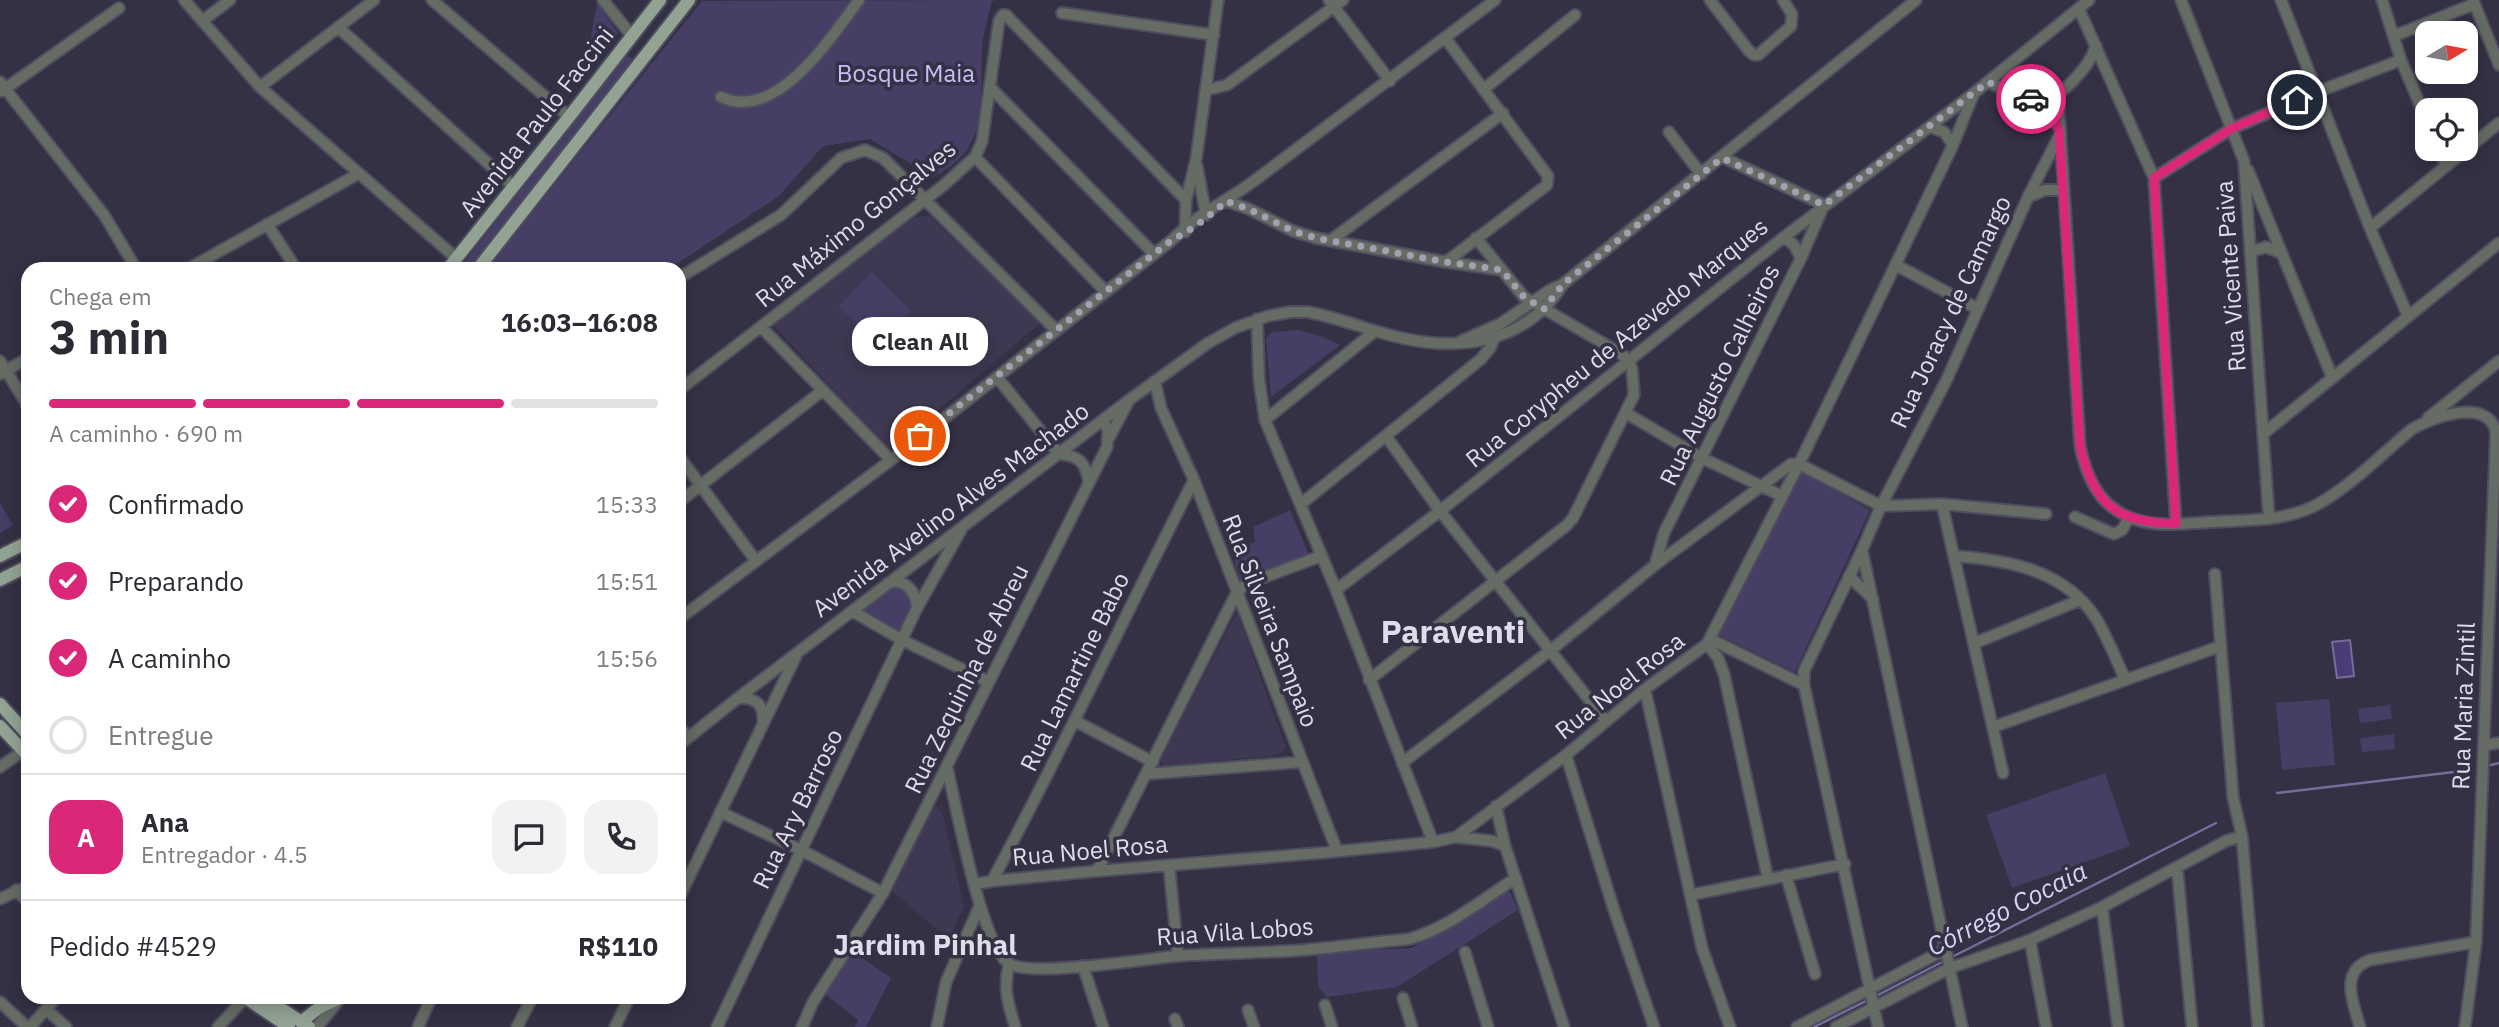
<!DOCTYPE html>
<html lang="pt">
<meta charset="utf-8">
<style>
body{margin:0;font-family:"IBM Plex Sans",sans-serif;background:#f2f2f3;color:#2b2b33;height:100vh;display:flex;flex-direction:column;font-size:26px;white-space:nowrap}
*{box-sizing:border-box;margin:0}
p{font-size:23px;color:#7c7c81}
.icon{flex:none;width:38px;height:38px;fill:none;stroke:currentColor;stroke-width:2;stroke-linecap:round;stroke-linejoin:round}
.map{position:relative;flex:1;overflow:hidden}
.drawer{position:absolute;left:21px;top:262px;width:665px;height:742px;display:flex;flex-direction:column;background:#fff;border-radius:21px;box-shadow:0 4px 18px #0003}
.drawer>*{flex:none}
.needle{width:46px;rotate:80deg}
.tools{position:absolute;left:2415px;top:21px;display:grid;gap:14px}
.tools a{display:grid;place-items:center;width:63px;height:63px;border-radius:14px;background:#fff;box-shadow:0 4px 18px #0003;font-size:35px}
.pin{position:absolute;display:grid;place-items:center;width:60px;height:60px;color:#fff;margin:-30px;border:4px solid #fff;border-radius:50%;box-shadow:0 2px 7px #0007}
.courier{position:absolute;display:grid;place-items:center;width:70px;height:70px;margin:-35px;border:5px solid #db2777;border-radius:50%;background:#fff;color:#222;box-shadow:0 2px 9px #0007}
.bubble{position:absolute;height:49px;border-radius:21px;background:#fff;box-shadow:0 4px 18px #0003;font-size:23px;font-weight:700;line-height:49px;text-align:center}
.overview em{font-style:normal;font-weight:700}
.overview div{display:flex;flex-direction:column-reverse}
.overview{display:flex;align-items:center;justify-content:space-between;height:119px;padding:0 28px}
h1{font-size:46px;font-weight:700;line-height:52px}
.bar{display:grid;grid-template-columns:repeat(4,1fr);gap:10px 7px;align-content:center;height:84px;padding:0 28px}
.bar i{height:9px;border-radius:5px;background:#e1e1e2}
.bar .current{background:#db2777}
.bar p{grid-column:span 4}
.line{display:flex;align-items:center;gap:18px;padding:0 28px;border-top:2px solid #e1e1e2}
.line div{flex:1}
.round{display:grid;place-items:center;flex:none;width:74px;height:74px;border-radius:21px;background:#f2f2f3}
ol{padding:0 28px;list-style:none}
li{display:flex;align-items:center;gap:21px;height:77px}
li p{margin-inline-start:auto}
li .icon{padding:7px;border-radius:50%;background:#db2777;color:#fff;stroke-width:4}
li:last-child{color:#7c7c81}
li i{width:38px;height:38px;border:4px solid #e1e1e2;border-radius:50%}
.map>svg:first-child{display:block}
</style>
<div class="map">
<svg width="2499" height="1027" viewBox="0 0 2499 1027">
<rect width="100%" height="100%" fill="#343144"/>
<path fill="#3e3852" d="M 930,216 L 1040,323 L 890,451 L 773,325 L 914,217 Z
M 1237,612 L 1286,748 L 1280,754 L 1270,756 L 1164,766 L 1160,760 Z
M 937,806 L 942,812 L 964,906 L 949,940 L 892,891 L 932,807 Z"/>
<path fill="#473e66" d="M 997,0 L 992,1 C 989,14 985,26 983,39 C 977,95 996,146 933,177 L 870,139 L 823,146 L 779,196 L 669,269 L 486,270 L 702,1 Z
M 597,3 L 618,33 L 596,61 L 590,43 Z
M 627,55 L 633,60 L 469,269 L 459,269 Z
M 872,272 L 911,311 L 878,345 L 839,306 Z
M 1298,330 L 1320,336 L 1340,345 L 1271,397 L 1266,339 L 1272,332 Z
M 1799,470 L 1870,510 L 1795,672 L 1715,633 Z
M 0,503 L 13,525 L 0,533 Z
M 1290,510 L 1309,555 L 1241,583 L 1232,552 L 1255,542 L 1253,527 Z
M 896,586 L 908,590 L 914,601 L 900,639 L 857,613 L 884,591 Z
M 2329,699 L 2335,765 L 2282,770 L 2276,703 Z
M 2390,705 L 2392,719 L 2360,723 L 2358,709 Z
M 2394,734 L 2395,749 L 2362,752 L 2360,738 Z
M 2105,773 L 2130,846 L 2012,888 L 1986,815 Z
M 1508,888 L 1518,910 L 1397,987 L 1327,997 L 1318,986 L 1317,952 L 1412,948 Z
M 853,952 L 891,978 L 866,1027 L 855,1027 L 858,1020 L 825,994 Z"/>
<path fill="#4b3c77" stroke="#776c9a" stroke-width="2" d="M 2350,640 L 2354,676 L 2337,678 L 2332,642 Z"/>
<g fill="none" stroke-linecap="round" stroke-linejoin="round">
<path stroke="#776c9a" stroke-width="2.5" d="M 2491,765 L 2499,763
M 2277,793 L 2454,772
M 1950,958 L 2216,823
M 1876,996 L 1944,961
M 1814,1027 L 1870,999"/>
<defs>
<path id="minor" d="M 184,0 L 260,87 L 456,258
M 432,0 L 569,117
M 603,0 L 632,36
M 1329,0 L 1390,81
M 1710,0 L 1749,51 L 1754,55 L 1758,55 L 1791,26 L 1792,14 L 1783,0
M 2181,0 L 2244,161 L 2269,519
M 2281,0 L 2370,228 L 2408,316
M 2382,0 L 2401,60 L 2427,121
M 2473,0 L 2499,65
M 2079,9 L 2154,178 L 2176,524
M 1062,13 L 1214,35
M 202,21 L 230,0
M 338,27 L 513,186
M 2394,36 L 2474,4
M 0,82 L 104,215 L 137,270
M 1988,82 C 2020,96 2043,111 2072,82 C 2083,70 2091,61 2096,46
M 260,87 L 374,0
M 990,87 L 1154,254
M 1484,89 L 1575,15
M 1206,90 L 1227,85 L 1343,0
M 2,91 L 119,8
M 2058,95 L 2080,446 C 2085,470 2094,496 2116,510 C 2126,517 2138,521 2150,523 C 2170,526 2190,523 2210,522 C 2246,520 2287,522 2320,503 C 2353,484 2383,453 2412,429 C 2433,417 2488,397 2496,432 L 2476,942 L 2465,1027
M 721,97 C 777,123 831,37 859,0
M 2042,99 L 2052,112 L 2057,125
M 1930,127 L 1944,132 L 1953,145
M 1669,132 L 1701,174
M 2439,149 L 2446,166
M 975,157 L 1106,292
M 1722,157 L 1824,205
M 1197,166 L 1206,215
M 2248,170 L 2332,377
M 2154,178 L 2231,129 L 2317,92 L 2401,60
M 2028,197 L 2045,190 L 2063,190
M 1226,201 L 1249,209 L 1293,231 L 1316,238 L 1446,262 L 1502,270
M 267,224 L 297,270
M 2370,228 L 2499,123
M 1185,232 L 1186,200 L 1196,160 L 1218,0
M 1784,237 L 1794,245 L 1801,258
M 1331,240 L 1503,113
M 2250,252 L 2266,247 L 2281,253
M 1446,262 L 1547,185 L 1548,176 L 1446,39
M 1896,265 L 1978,309
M 186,270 L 358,174
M 679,278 L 781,215 L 841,158 L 865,150 L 883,158 L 1056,330
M 1257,319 L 1259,379 L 1265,420 L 1336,590 L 1433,842
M 761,327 L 891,460
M 1461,341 L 1500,324 L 1550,290 L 1563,284 L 1916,0
M 0,361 L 28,406
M 0,374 L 28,358
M 997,377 L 1059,454
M 1155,381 L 1161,408 L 1194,480 L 1337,851
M 679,390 L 944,185 L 975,157 L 982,142 L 999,21 L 1003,15 L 1006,15 L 1186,200
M 1626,413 L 1702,458 L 1782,496
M 2428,418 L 2499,361
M 1265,420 L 1375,331
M 2263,434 L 2499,243
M 1386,436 L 1440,511 L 1606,721
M 1109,438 L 1127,404
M 1059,454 C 1080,456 1085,462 1089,482
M 679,456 L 756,561
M 679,502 L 822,391
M 1301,504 L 1481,359 L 1490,348 L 1494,339
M 1942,504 L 2003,773
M 2075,517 L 2114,534 L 2122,530 L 2129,518
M 1862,550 L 1962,1027
M 1955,556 C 2008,560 2066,570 2097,620 C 2108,639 2116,659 2125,679
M 1655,565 L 1664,533 L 1801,258 L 1823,207
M 2215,574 L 2233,797 L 2242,836 L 2258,1027
M 1849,576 L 1873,599
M 888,583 C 906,578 916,592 917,608
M 1336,590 L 1440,511 L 1784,237 L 1974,93 L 2089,0
M 852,611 L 902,640 L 989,682
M 679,619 L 891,460 L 1172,240 C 1196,215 1227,201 1254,181 L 1495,0
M 1710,639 L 1804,685
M 1975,643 L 2080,600
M 1707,644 L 1718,658 L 1724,674 L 1768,879
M 1369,680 L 1567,525 L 1573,518 L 1634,395 L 1632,369 L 1629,361 L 1620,353 L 1524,297 L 1476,238
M 1645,689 L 1702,948 L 1730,1027
M 738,698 C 756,697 764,705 763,722
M 1075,721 L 1153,762
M 679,726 L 688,738
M 1993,727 L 2221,646
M 679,745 L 738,698 L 1129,400 L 1208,343 L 1235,328 L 1268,316 L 1290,312 L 1308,312 C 1340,318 1370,331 1402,338 C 1462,352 1529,341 1563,284
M 2485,745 L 2499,743
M 1566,755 L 1614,910 L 1654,1027
M 1402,763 L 1551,650 L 1655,565 L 1791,464 L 1799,464 L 1881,506 L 1942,504 L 2046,514
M 0,767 L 23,751
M 947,767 C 956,805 981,943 1008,963 C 1027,978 1146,959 1176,956 C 1218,953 1261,953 1304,950 C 1339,947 1374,942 1409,939 C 1447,929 1483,899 1516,878
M 1147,774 L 1302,762
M 1496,806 L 1505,846 L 1564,1027
M 720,812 L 801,850 L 883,893
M 1456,837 L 1492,841 L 1505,846
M 1169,865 L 1178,956
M 2177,867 L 2192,1027
M 1097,871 L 1236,594 L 1246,584 L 1321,556
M 1786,875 L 1815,974
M 992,881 C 1063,749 1126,613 1194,480
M 975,884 L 992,881 L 1097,871 L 1320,853 L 1433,842 L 1456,837 L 1566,755 L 1645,689 L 1707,644 L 1799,464 L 1881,295 L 1953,145 L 1974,93
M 16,890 L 28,902
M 1690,895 L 1845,864
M 679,898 L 796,656
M 0,899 L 28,886
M 2102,907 L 2118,1027
M 2030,940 L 2046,1027
M 1465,952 L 1488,1027
M 1009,964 C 1003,989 1008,1003 1015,1027
M 1083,966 L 1103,1027
M 1403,998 L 1412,1027
M 0,1002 L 27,1027
M 1325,1005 L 1332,1027
M 46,1009 L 66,1027
M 1248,1010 L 1254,1027
M 1175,1019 L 1178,1027
M 30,1027 L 56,998
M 218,1027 L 245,998
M 317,1027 L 340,999
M 418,1027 L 431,998
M 517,1027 L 532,998
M 615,1027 L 629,998
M 717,1027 L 917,608 L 961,530
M 802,1027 L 813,1002 L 883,893 L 1107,447 L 1108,430 L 1103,420
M 937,1027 L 946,982 L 980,905
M 1797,1027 L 1946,949
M 1836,1027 L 1950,968 L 2030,940 L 2102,907 L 2226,841 L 2242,836
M 1878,1027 L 1804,685 L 1804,671 L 1862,550 L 1881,506 L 1947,379 L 2028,197 L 2058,138
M 2360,1027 C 2353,1003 2339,971 2370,960 L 2476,942"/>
<path id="major" d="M 447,270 L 569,117 L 660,0
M 477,270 L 689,0
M 0,556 L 28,542
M 0,580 L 28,566
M 0,704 L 28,735
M 0,726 L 28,756
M 246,998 L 289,1027
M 265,998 L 309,1027
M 301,1022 L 320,1007 L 340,998"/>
</defs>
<use href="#minor" stroke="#4f4d5f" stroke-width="14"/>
<use href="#major" stroke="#4f4d5f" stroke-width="16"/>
<use href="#minor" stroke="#646c64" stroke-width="10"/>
<use href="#major" stroke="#92a394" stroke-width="12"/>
</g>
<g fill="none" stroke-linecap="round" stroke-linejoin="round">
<path stroke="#a3a1b0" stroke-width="7" stroke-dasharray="0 12.6" d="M 920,436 L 1172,240 C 1192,230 1210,216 1226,201 L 1249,209 L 1293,231 L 1316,238 L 1446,262 L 1502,270 L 1524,297 L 1544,309 L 1563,284 L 1722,158 L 1824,205 L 1988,82 L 2020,96 L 2031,99"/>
<path stroke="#db2777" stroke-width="9" d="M 2031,99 L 2042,99 L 2052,112 L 2059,131 L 2080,446 C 2094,505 2116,522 2176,524 L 2154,178 L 2231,129 L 2297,100"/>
</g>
<g text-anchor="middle" stroke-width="7" stroke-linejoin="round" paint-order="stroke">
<g font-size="24" fill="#c8bef5" stroke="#343144">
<text x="906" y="82">Bosque Maia</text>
</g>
<g font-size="24" fill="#dfddea" stroke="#343144">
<text transform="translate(537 122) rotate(-52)" y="8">Avenida Paulo Faccini</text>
<text transform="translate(856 224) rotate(-39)" y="8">Rua Máximo Gonçalves</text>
<text transform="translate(2231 276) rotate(-94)" y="8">Rua Vicente Paiva</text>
<text transform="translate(1951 312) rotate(-65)" y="8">Rua Joracy de Camargo</text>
<text transform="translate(1617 343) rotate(-39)" y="8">Rua Corypheu de Azevedo Marques</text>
<text transform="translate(1720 375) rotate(-64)" y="8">Rua Augusto Calheiros</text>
<text transform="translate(951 510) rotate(-37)" y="8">Avenida Avelino Alves Machado</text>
<text transform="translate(1270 621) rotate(69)" y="8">Rua Silveira Sampaio</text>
<text transform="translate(1075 672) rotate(-64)" y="8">Rua Lamartine Babo</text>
<text transform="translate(967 679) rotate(-64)" y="8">Rua Zequinha de Abreu</text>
<text transform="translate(1620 686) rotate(-38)" y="8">Rua Noel Rosa</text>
<text transform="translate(2464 706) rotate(-88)" y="8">Rua Maria Zintil</text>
<text transform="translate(798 809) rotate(-64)" y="8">Rua Ary Barroso</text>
<text transform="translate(1090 851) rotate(-5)" y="8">Rua Noel Rosa</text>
<text transform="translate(1235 932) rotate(-4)" y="8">Rua Vila Lobos</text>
</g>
<g font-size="26" font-style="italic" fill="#d8d2f7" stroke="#343144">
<text transform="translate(2007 909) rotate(-27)" y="9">Córrego Cocaia</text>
</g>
<g font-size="28" font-weight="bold" fill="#dfddea" stroke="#343144">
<text x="925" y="955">Jardim Pinhal</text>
</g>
<g font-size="32" font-weight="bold" fill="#dfddea" stroke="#343144">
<text x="1453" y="643">Paraventi</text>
</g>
</g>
</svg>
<div class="tools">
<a><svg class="needle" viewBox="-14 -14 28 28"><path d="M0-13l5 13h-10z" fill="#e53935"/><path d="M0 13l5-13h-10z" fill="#7c7c81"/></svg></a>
<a><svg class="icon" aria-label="locate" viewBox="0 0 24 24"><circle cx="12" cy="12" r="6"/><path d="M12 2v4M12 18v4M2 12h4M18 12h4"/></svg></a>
</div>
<div class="pin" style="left:920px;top:436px;background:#ea580c"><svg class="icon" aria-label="bag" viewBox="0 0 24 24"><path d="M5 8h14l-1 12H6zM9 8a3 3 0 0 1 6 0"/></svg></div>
<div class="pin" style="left:2297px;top:100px;background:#1f2937"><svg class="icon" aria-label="home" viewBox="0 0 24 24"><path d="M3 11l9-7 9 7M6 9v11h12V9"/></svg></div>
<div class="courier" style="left:2031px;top:99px"><svg class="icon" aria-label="car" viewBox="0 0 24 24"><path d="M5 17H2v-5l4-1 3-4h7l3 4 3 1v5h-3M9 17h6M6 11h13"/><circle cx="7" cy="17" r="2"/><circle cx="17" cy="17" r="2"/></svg></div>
<div class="bubble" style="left:852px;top:317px;width:136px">Clean All</div>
<section class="drawer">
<div class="overview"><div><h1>3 min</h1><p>Chega em</p></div><em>16:03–16:08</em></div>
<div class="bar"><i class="current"></i><i class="current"></i><i class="current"></i><i></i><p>A caminho · 690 m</p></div>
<ol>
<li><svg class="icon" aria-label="check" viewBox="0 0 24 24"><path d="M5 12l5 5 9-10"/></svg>Confirmado<p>15:33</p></li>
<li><svg class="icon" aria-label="check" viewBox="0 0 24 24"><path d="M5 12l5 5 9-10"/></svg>Preparando<p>15:51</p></li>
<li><svg class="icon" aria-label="check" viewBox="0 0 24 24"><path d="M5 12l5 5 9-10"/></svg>A caminho<p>15:56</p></li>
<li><i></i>Entregue</li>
</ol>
<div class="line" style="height:126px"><b class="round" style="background:#db2777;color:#fff">A</b><div><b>Ana</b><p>Entregador · 4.5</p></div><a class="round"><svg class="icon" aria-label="chat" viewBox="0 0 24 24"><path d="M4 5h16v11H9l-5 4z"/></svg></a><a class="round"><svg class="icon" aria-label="phone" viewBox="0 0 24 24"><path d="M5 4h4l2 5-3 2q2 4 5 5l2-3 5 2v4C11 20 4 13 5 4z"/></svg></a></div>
<div class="line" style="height:91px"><div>Pedido #4529</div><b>R$110</b></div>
</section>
</div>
